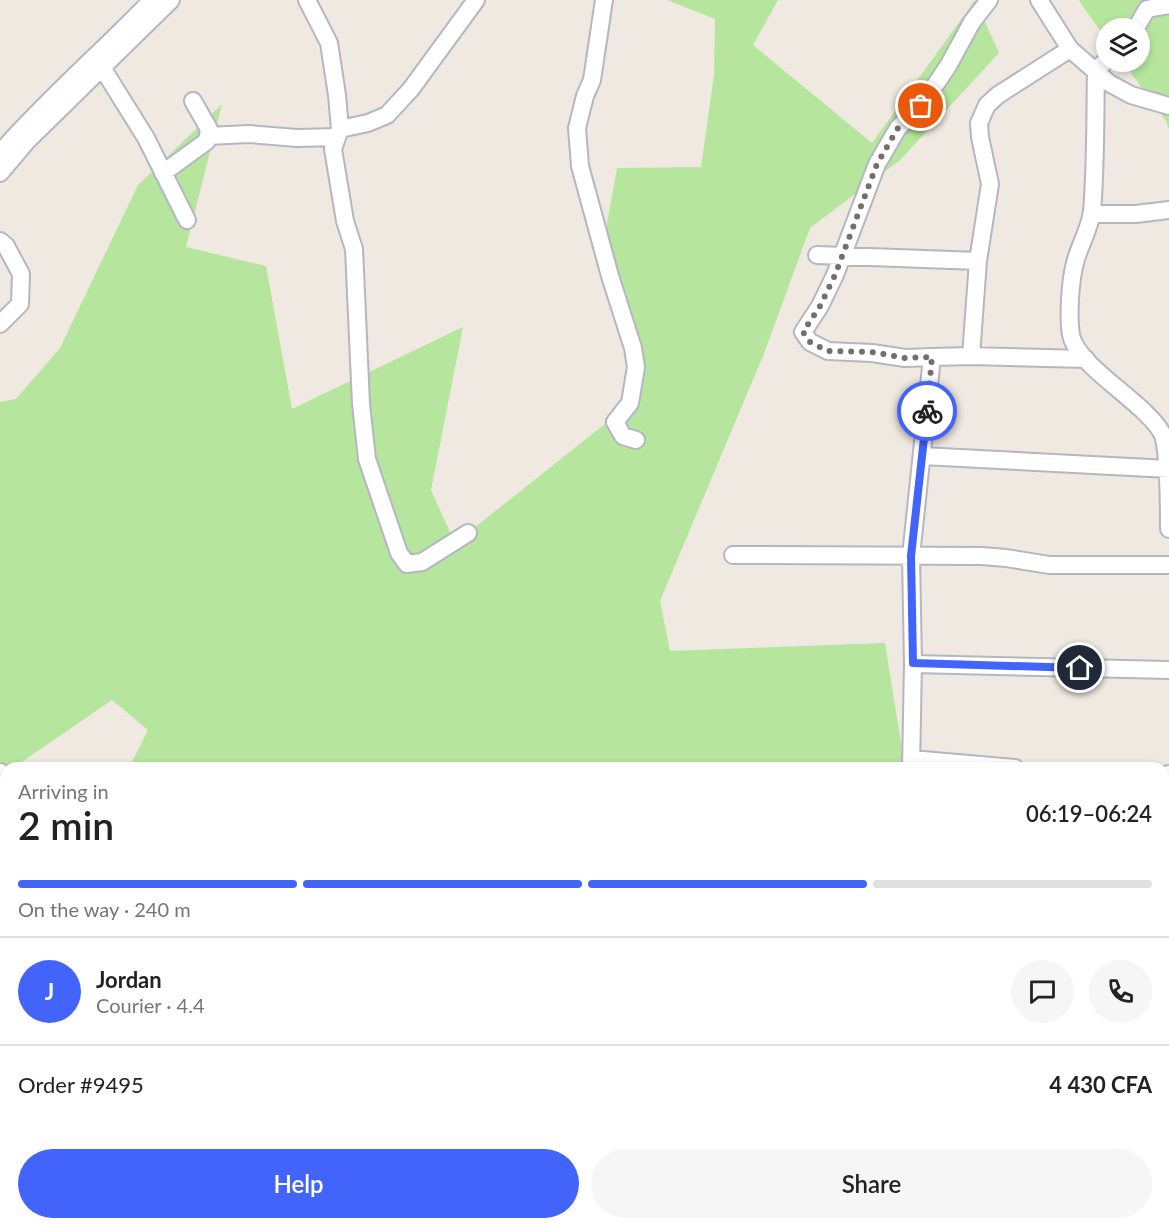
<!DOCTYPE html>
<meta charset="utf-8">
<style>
body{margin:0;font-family:Lato,sans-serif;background:#f6f6f6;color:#222;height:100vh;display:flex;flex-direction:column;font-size:22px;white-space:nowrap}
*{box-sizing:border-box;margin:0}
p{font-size:20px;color:#767676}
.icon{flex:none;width:33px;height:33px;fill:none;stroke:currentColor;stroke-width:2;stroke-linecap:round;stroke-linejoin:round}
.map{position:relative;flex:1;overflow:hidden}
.side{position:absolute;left:0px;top:762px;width:1170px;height:468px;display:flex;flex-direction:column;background:#fff;border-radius:18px 18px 0 0;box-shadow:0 3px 9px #0003}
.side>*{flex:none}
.fabs{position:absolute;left:1096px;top:18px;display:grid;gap:12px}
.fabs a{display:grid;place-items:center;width:54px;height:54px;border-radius:50%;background:#fff;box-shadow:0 3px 9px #0003;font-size:30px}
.pin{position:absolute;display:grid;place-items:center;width:51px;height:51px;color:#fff;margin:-26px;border:3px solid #fff;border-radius:50%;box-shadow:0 2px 6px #0007}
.courier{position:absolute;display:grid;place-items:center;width:60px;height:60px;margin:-30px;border:4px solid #4264fb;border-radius:50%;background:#fff;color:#222;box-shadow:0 2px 8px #0007}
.headline em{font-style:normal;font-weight:600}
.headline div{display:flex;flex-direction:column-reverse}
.headline{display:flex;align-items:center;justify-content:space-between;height:102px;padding:0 18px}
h1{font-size:39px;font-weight:600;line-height:45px}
.bar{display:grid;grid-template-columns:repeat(4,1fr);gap:9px 6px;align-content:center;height:72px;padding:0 18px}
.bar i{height:8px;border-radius:4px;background:#e0e0e0}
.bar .on{background:#4264fb}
.bar p{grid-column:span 4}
.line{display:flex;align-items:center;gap:15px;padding:0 18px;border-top:2px solid #e0e0e0}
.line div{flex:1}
.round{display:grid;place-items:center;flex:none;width:63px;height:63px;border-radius:32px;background:#f6f6f6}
.action{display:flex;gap:12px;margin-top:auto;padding:12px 18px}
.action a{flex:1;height:69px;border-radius:36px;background:#4264fb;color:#fff;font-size:24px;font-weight:600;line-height:69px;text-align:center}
.action a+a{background:#f6f6f6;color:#222}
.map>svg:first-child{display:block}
</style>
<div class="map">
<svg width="1169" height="1230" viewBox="0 0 1169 1230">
<rect width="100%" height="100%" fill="#efe9e1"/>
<path fill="#b6e59e" d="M 667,0 L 778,0 L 753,45 L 872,143 L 975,0 L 999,53 L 900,160 L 810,228 L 765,351 L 660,601 L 670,651 L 885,643 L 905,768 L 129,768 L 148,730 L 112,700 L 13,768 L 7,768 L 0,761 L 0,402 L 16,399 L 60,348 L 138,185 L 222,104 L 186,247 L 266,266 L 292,409 L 463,327 L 431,490 L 455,543 L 640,396 L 606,229 L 617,168 L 701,167 L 714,75 L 715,19 Z
M 1080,0 L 1169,0 L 1169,129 L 1166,121 L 1123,62 L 1140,62 L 1140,28 L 1107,28 L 1107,40 L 1079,1 Z
M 1169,845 L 1169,1065 L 1164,1064 L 1164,847 Z
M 0,912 L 6,913 L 6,1056 L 0,1056 Z
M 300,1224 L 619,1224 L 617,1230 L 297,1230 Z
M 977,1224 L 1052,1224 L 1054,1230 L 979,1230 Z"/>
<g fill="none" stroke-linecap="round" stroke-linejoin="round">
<defs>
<path id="minor" d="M 307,0 L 329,43 L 337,95 L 340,129 L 333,149 L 345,221 L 354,249 L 361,404 L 367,459 L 399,553 L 407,564 L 422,562 L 468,533
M 604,0 L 592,80 L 585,96 L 577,128 L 580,166 L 610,276 L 633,348 L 636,367 L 630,403 L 615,422 L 623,436 L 636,440
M 1039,0 L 1070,49 L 1109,83 L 1131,95 L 1169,106
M 1136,28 L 1147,9 L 1169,5
M 1107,60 L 1096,70 C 1095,117 1096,165 1092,211 C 1090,229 1079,246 1075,263 C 1070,282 1068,316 1071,335 C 1077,367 1148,404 1163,435 C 1169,455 1169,505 1169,529
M 103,69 L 146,138 L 187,220
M 340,129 L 368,123 L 387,115 L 411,89 L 476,0
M 208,136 L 249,134 L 297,138 L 337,137
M 0,153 C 47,99 102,52 152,0
M 0,173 L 27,141 L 171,0
M 163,173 L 207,141 L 209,129 L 193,101
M 1092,214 L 1136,214 L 1169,210
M 0,241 L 6,246 L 21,274 L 20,304 L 0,324
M 817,255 L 978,261
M 971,356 L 1086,359
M 932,357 L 905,358 L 872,353 L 828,351 L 810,342 L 803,332 L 820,306 L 835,275 L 877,164 L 898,128 L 921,106 L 948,66 L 972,22 L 989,0
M 923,456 L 1169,469
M 733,555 L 982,556 L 1006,558 L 1049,565 L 1169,565
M 913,664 L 1169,670
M 911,759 L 1015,768
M 911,768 L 913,664 L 911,556 L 932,357 L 971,356 L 978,261 L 990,184 L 980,137 L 979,123 L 987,105 L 998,95 L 1070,49
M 0,772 L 6,777
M 1164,775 L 1169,774
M 0,787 L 6,791
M 223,1224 L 228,1230
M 239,1224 L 244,1230
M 800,1230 L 803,1224"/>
</defs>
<use href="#minor" stroke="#b4b7c1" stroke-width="20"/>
<use href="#minor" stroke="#fff" stroke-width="16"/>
</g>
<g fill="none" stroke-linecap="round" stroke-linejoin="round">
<path stroke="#726f6d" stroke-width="6" stroke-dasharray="0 10.8" d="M 921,106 L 898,128 L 877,164 L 835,275 L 820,306 L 803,332 L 810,342 L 828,351 L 872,352 L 905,358 L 932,357 L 927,411"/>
<path stroke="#4264fb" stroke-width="8" d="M 927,411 L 911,556 L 913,663 L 1080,668"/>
</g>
</svg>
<div class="fabs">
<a><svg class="icon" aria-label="layers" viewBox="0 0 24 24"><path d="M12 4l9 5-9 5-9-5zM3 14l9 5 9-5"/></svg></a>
</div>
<div class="pin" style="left:921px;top:106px;background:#ea580c"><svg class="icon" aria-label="bag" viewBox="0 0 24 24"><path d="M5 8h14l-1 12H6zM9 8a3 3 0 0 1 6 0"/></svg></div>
<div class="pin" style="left:1080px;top:668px;background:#1f2937"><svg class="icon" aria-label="home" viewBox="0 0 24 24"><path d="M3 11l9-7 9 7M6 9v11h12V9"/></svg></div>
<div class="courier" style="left:927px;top:411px"><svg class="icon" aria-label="bike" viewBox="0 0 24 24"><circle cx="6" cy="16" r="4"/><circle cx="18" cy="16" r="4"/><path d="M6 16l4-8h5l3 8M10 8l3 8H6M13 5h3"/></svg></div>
<section class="side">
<div class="headline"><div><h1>2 min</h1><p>Arriving in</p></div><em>06:19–06:24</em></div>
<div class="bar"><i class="on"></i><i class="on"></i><i class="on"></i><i></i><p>On the way · 240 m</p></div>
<div class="line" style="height:108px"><b class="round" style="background:#4264fb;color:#fff">J</b><div><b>Jordan</b><p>Courier · 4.4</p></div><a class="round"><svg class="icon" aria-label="chat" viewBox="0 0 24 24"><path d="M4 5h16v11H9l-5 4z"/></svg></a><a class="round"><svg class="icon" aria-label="phone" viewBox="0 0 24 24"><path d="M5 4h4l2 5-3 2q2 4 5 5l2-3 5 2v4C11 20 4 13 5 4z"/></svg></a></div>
<div class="line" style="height:78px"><div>Order #9495</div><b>4 430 CFA</b></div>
<div class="action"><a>Help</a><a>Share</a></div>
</section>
</div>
